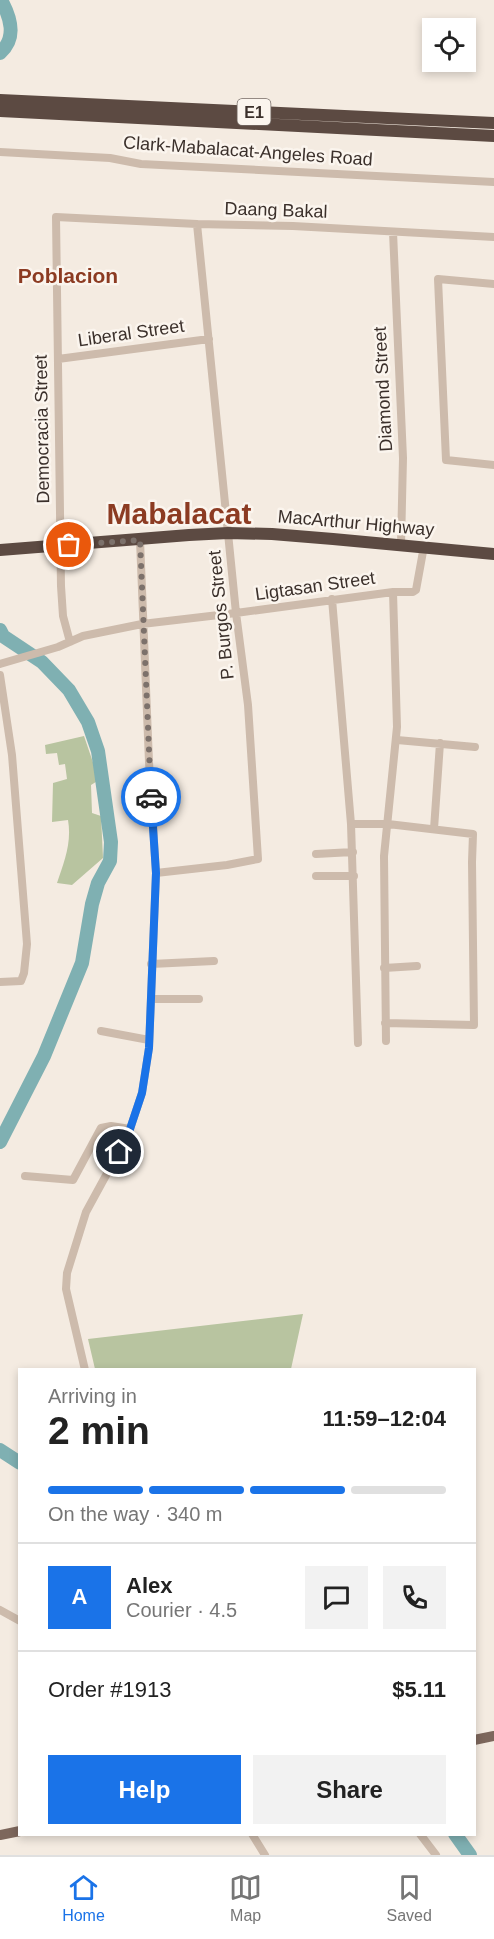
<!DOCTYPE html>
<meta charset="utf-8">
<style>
body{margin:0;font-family:Arial,sans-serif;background:#f2f2f2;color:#222;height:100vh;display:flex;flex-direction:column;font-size:22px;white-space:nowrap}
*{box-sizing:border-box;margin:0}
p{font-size:20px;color:#767676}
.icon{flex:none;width:33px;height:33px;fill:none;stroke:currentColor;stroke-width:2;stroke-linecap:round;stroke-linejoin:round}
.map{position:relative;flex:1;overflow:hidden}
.details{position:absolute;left:18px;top:1368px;width:458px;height:468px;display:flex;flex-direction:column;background:#fff;border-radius:0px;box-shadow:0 3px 9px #0003}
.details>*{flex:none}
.controls{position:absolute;left:422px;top:18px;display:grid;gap:12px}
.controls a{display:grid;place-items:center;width:54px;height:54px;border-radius:0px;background:#fff;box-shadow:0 3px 9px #0003;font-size:30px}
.pin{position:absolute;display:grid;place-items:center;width:51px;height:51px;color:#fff;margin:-26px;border:3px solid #fff;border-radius:50%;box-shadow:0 2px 6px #0007}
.courier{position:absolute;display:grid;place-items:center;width:60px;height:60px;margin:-30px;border:4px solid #1a73e8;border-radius:50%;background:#fff;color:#222;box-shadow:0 2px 8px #0007}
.headline em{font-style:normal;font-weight:600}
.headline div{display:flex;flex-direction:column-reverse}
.headline{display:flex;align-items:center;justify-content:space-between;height:102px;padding:0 30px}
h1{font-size:39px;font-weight:600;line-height:45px}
.bar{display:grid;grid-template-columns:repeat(4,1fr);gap:9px 6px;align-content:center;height:72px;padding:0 30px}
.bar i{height:8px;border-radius:4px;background:#e0e0e0}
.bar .current{background:#1a73e8}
.bar p{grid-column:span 4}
.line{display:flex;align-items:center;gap:15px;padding:0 30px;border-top:2px solid #e0e0e0}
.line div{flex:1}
.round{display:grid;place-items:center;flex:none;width:63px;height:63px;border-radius:0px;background:#f2f2f2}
.cta{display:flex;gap:12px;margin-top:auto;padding:12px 30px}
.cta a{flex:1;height:69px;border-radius:0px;background:#1a73e8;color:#fff;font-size:24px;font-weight:600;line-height:69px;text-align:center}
.cta a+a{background:#f2f2f2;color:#222}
.menu{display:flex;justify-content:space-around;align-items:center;height:84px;border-top:2px solid #e0e0e0;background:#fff;font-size:16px;color:#767676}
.menu a{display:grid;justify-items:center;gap:3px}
.menu .current{color:#1a73e8}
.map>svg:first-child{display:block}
</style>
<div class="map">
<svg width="494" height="1855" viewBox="0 0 494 1855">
<rect width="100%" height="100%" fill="#f4ebe1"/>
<path fill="#b8c4a0" d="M 84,736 L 99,780 L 91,785 L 92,813 L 101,816 L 103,858 L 72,885 L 57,883 C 64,862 72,843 68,820 L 52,822 L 53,783 L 67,779 L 65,764 L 59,765 L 57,753 L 46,754 L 45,745 Z
M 303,1314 L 291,1369 L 95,1369 L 88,1339 Z"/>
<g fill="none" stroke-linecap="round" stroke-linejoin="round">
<path stroke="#7fb0b2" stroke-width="14" d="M 0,53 C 17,38 11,18 1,0
M 0,630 L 3,636 L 42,662 L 69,690 L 88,722 L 98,751 L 111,842 L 110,861 L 98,883 L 92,904 L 82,963 L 44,1056 L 0,1142
M 0,1450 L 20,1463
M 455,1834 L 470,1855"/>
<path stroke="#cdbbac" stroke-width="8" d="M 0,152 L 110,158 L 141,164 L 494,182
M 393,232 L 403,458 L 401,545
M 494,284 L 438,279 L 446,460 L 494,465
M 58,359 L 209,339
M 332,599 L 351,824 L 358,1043
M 70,642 L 63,616 L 61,586 L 56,217 L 197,224 L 293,226 L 494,237
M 0,664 L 58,647 L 83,636 L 142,624 L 236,613 L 393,592 L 413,592 L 416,590 L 424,546
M 0,675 L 12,755 L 27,944 L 24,973 L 21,981 L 0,982
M 397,740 L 475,747
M 351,824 L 388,824 L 473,834 L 472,862 L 474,1025 L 385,1023
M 434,829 L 440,743
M 316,854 L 353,852
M 156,873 L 227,865 L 258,859 L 248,705 L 236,613 L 197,224
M 316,876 L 354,876
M 151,964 L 214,961
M 384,968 L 417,966
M 152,999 L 199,999
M 101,1031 L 149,1040
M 386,1041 L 384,856 L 397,727 L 393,592
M 25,1176 L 73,1180 L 101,1128 L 111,1126 L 130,1129
M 85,1370 L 66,1289 L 67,1273 L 86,1212 L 128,1135 L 142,1093 L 149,1048 L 156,873 L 149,762 L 140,540
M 0,1610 L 20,1621
M 252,1834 L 265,1855
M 420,1834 L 436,1855"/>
<path stroke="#7d675c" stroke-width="10" d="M 474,1740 L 494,1736
M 0,1835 L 20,1831"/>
<path stroke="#5c4a42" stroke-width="12" d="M 0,100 L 494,123
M 0,111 L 494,136
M 0,550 L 189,535 L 228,533 L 272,534 L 333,539 L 494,554"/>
</g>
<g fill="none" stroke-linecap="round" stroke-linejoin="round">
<path stroke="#7c716b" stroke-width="6" stroke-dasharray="0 10.8" d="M 69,545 L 140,540 L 151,797"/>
<path stroke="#1a73e8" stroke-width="8" d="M 119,1152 L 128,1135 L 142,1093 L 149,1048 L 156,873 L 151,797"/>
</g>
<g text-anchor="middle" stroke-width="5" stroke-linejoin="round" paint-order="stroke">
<rect fill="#fbf5ee" stroke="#756b66" stroke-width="1.5" x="237.5" y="99" width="33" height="26" rx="4.5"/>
<g font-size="16" font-weight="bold" fill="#3b302b">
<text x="254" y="118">E1</text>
</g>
<g font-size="18" fill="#3b302b" stroke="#fbf5ee">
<text transform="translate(248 151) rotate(4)" y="6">Clark-Mabalacat-Angeles Road</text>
<text transform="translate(276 210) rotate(2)" y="6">Daang Bakal</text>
<text transform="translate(131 333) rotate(-8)" y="6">Liberal Street</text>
<text transform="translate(383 389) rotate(-93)" y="6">Diamond Street</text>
<text transform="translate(42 429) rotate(-91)" y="6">Democracia Street</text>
<text transform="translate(356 523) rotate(5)" y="6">MacArthur Highway</text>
<text transform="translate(315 586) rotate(-8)" y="6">Ligtasan Street</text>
<text transform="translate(221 615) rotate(-96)" y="6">P. Burgos Street</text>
</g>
<g font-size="21" font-weight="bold" fill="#8c3b22" stroke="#fbf5ee">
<text x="68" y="283">Poblacion</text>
</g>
<g font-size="30" font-weight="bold" fill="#8c3b22" stroke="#fbf5ee">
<text x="179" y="524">Mabalacat</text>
</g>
</g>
</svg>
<div class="controls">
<a><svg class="icon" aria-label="locate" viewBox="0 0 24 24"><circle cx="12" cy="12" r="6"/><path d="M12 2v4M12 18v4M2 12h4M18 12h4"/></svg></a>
</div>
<div class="pin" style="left:69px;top:545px;background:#ea580c"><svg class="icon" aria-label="bag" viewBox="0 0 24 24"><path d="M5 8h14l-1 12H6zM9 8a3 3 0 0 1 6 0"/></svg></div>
<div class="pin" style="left:119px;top:1152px;background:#1f2937"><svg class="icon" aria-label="home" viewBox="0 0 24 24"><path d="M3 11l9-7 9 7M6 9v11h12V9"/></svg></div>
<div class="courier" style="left:151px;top:797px"><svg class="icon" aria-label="car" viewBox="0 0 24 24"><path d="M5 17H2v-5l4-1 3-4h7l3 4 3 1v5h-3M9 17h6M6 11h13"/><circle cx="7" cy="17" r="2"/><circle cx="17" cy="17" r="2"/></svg></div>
<section class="details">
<div class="headline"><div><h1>2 min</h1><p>Arriving in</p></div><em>11:59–12:04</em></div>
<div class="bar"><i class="current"></i><i class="current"></i><i class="current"></i><i></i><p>On the way · 340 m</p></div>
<div class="line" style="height:108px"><b class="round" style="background:#1a73e8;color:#fff">A</b><div><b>Alex</b><p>Courier · 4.5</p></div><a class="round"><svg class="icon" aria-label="chat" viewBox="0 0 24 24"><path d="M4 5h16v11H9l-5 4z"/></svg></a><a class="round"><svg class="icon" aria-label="phone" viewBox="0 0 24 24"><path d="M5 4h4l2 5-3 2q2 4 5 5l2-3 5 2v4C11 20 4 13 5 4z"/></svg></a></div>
<div class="line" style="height:78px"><div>Order #1913</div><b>$5.11</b></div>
<div class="cta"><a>Help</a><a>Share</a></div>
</section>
</div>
<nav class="menu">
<a class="current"><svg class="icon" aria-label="home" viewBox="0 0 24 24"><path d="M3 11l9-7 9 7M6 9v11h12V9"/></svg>Home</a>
<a><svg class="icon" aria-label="map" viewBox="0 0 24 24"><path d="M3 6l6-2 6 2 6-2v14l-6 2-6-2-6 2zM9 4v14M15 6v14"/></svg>Map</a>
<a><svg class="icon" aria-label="saved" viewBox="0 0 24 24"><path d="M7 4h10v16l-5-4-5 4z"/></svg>Saved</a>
</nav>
